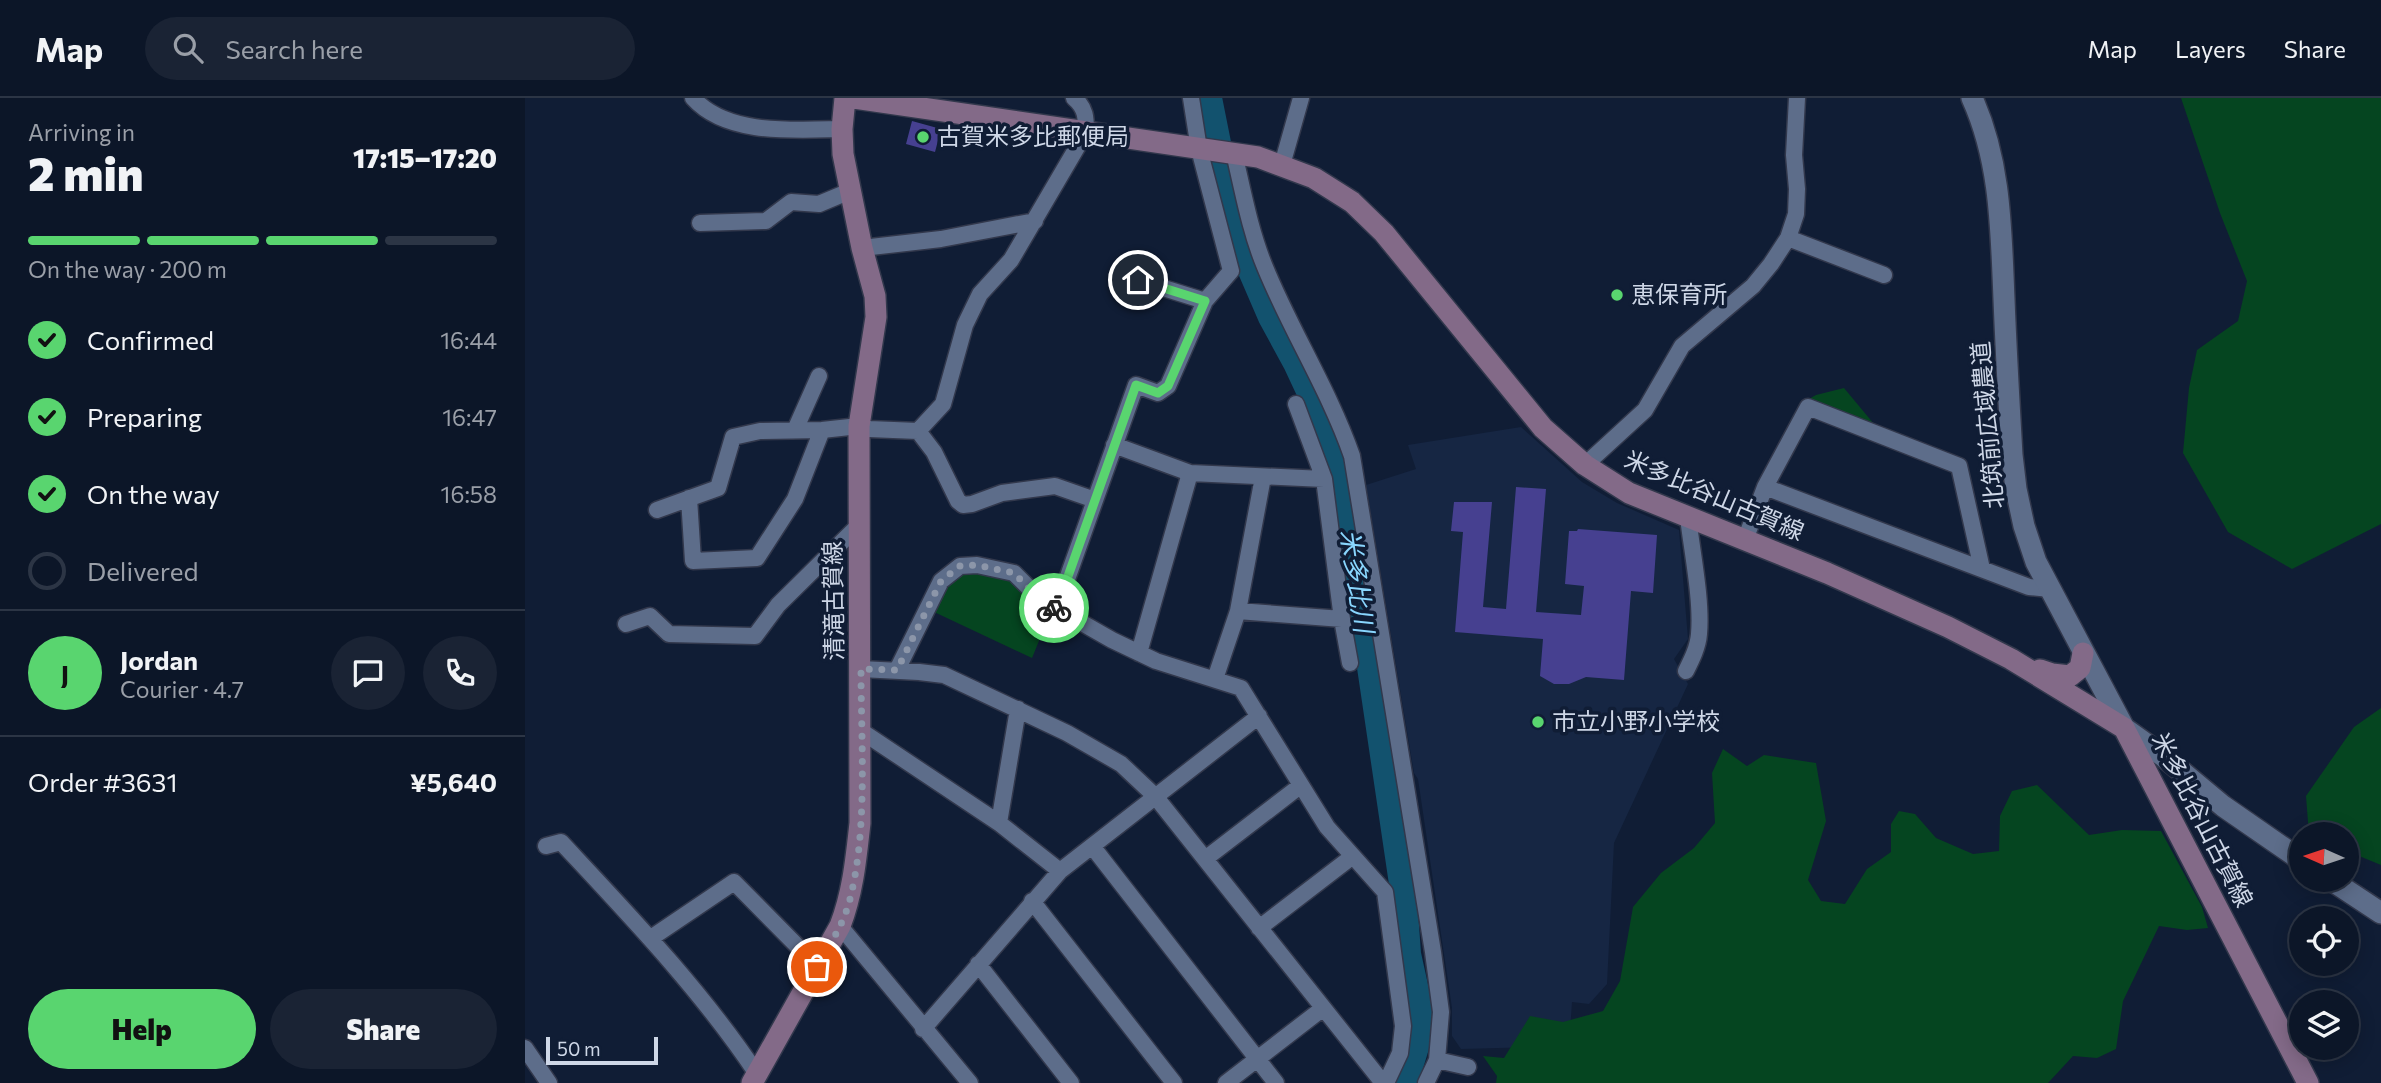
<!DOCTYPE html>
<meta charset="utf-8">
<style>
body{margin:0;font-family:Commissioner,"Noto Sans JP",sans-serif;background:#1a2334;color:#f1f3f6;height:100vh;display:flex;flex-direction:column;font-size:26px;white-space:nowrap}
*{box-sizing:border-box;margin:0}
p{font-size:23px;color:#9a9fa8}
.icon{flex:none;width:38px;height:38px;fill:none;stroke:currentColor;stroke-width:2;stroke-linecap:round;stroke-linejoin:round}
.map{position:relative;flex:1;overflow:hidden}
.panel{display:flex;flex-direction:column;background:#0c1628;width:525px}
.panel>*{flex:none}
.needle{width:46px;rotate:273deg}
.tools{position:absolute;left:1764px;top:724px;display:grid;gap:14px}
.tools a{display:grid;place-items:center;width:70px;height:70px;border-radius:50%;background:#0c1628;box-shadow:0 4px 18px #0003,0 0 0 2px #2c3545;font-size:35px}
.scale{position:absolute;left:21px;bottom:18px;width:112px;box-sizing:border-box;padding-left:7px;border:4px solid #ced7e7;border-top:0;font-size:19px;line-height:24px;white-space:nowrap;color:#ced7e7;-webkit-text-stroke:5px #101d35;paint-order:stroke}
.pin{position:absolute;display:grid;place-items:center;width:60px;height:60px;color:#fff;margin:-30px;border:4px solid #fff;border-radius:50%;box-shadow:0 2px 7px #0007}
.courier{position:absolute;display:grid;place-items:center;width:70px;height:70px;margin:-35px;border:5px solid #59d56f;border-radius:50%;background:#fff;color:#222;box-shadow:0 2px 9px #0007}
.summary em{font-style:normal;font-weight:800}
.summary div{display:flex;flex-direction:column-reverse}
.summary{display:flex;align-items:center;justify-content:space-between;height:119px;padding:0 28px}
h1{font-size:46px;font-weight:800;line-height:52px}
.bar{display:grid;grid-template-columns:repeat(4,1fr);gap:10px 7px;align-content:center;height:84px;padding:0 28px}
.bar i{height:9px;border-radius:5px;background:#2c3545}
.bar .active{background:#59d56f}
.bar p{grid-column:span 4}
.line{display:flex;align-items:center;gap:18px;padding:0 28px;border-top:2px solid #2c3545}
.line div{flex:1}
.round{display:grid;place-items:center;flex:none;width:74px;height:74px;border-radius:37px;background:#1a2334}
ol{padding:0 28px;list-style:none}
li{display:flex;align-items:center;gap:21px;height:77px}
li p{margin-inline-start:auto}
li .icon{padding:7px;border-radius:50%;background:#59d56f;color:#111;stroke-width:4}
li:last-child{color:#9a9fa8}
li i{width:38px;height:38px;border:4px solid #2c3545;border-radius:50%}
.primary-button{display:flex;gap:14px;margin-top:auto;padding:14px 28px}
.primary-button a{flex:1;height:80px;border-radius:42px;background:#59d56f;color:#111;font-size:28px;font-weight:800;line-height:80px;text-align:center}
.primary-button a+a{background:#1a2334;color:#f1f3f6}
header{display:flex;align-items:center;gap:42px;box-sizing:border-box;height:98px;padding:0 35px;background:#0c1628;border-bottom:2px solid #2c3545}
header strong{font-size:33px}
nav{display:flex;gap:38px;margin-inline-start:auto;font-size:24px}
.search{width:490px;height:63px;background:#1a2334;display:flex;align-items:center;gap:18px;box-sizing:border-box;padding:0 24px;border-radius:38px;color:#9a9fa8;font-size:26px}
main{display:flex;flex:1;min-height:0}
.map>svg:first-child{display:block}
</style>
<header>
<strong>Map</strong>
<div class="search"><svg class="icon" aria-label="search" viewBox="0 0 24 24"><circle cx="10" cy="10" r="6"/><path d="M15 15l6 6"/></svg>Search here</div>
<nav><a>Map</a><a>Layers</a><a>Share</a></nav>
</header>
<main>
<section class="panel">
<div class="summary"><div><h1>2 min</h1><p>Arriving in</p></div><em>17:15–17:20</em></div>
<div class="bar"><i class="active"></i><i class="active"></i><i class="active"></i><i></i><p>On the way · 200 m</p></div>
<ol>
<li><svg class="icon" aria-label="check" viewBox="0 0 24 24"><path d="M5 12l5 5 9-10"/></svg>Confirmed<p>16:44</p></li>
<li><svg class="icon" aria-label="check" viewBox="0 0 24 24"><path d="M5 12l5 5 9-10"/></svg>Preparing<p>16:47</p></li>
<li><svg class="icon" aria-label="check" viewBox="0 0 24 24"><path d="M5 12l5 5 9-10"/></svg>On the way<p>16:58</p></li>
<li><i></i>Delivered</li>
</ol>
<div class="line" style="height:126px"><b class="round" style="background:#59d56f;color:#111">J</b><div><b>Jordan</b><p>Courier · 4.7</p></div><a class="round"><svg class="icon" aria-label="chat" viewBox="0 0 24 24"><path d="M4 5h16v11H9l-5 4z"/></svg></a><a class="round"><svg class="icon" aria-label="phone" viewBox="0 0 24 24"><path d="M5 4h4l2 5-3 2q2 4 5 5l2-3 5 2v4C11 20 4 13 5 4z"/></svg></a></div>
<div class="line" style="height:91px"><div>Order #3631</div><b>¥5,640</b></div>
<div class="primary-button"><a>Help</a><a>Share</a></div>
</section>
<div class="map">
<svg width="1856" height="985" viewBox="0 0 1856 985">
<rect width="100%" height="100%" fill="#101d35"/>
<path fill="#162643" d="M 996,329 L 1057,384 L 1092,405 L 1154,432 L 1163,541 L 1149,561 L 1163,586 L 1089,745 L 1082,886 L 1064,906 L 1047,904 L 1044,948 L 936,951 L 927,938 L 927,910 L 893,681 L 889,675 L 841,387 L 891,371 L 883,347 Z"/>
<path fill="#054520" d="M 1656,0 L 1856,0 L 1856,426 L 1767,471 L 1703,434 L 1658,355 L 1664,290 L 1672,252 L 1713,223 L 1722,183 L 1695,115 Z
M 1319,290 L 1349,326 L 1282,302 L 1291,297 Z
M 439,473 L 469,474 L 489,481 L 525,516 L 507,560 L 407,513 L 423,482 Z
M 1856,610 L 1856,767 L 1822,753 L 1822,737 L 1784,737 L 1781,698 L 1829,629 Z
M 1198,651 L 1222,668 L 1239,657 L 1291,665 L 1301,723 L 1283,782 L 1296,803 L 1320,806 L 1342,771 L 1366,754 L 1366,726 L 1374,713 L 1390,716 L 1411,740 L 1448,756 L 1474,753 L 1475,718 L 1487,693 L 1512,687 L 1564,737 L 1597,732 L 1636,733 L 1677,809 L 1683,830 L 1662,832 L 1634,828 L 1598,903 L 1591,951 L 1572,960 L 1548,958 L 1523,985 L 971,985 L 972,978 L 958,958 L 979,960 L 1005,918 L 1038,924 L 1078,913 L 1095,883 L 1108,809 L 1136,775 L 1169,750 L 1190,725 L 1187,675 Z"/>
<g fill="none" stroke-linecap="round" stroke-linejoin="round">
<path stroke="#12526e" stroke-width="26" d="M 684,0 L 700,80 L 724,168 L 746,219 L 771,265 L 792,310 L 808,351 L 820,400 L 879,799 L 883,856 L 896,915 L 891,949 L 880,985"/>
</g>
<path fill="#464090" d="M 387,23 L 416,31 L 410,54 L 381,46 Z
M 991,389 L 1021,391 L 1011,514 L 1056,517 L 1059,488 L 1040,486 L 1044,433 L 1052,433 L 1053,431 L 1132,437 L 1128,495 L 1106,493 L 1099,582 L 1061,579 L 1044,586 L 1029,586 L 1015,578 L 1018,541 L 930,534 L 938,434 L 926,433 L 929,404 L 967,404 L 958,509 L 981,511 Z"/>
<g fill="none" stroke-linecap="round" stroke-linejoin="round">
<defs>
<path id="minor" d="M 168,0 C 202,38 270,32 317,31
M 709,55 C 718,93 725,133 740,169 C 766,233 804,292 827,358 L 908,854 L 916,914 L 912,962 L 901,985
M 757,67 L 776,0
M 175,125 L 241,123 L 266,104 L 294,106 L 325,93
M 1263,140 L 1359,177
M 337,150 L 416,141 L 510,123
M 613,182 L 680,203
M 771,306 L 799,381 L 817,521 L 825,565
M 270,332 L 294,278
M 393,333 L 409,354 L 433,403 L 438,407 L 447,406 L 477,395 L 530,388 L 570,402
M 589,347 L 665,375 L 799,381
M 1060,367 L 1120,312 L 1157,248 L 1228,188 L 1246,166 L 1263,140 L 1271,116 L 1272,91 L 1269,57 L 1272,0
M 1240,389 L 1504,489 L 1525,491
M 164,400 L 168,463 L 232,460 L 270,401 L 297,332
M 132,412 L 193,390 L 208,339 L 235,333 L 297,332 L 334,328 L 344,331 L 393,333 L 418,306 L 440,227 L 455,196 L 486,162 L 561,34 C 561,20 561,10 549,0
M 1220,442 L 1240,389 L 1283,309 L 1434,368 L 1457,471
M 531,512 L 611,287 L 633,295 L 643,288 L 680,203 L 706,173 L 674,51 L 666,0
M 713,513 L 817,521
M 101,526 L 125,518 L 144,536 L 230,538 L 253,507 L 334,427
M 614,555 L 665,375
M 336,571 L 394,574 L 419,577 L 542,635 L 596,666 L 630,698 L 858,985
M 372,572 L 416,483 L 435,468 L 452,467 L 489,475 L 515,501 L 587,542 L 631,563 L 716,590 L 802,729 L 860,794 L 878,928 L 875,955 L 861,985
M 1161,573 C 1167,561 1173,549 1174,536 C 1177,502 1167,454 1163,419
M 690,581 L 713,513 L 738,379
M 336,633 L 474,725 L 535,773
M 474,725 L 493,611
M 21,748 L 36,744 C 105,818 176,892 232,976
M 567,748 L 751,985
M 680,761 L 775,688
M 507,803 L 649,985
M 315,828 L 445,985
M 734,830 L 828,758
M 126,840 L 209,784 L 293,869
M 453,866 L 546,985
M 398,931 L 535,773 L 734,618
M 0,950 L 24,985
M 912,962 L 943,969
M 701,985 L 797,911"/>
<path id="tertiary" d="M 1447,0 C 1476,64 1476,132 1479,201 C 1481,253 1484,305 1487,357 L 1491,391 L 1499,428 L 1511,464 L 1599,630 L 1638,658 L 1698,708 L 1776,762
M 1806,782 L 1856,815"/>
<path id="secondary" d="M 329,0 L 733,59 L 789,80 L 827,104 L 859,135 L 1018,330 L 1060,367 L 1104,395 L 1302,475 L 1423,529 L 1486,561 L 1599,630 L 1783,985
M 1515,572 L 1527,576 L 1545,578 L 1555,570 L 1558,555
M 227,985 L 315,828 C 328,794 331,761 335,725 L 334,328 L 351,219 L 350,198 L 337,150 L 318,56 L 317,31 L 320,0"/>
</defs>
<use href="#minor" stroke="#32384c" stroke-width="19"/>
<use href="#tertiary" stroke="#32384c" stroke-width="24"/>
<use href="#secondary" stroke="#32384c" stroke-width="24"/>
<use href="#minor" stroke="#5d6d8a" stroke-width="16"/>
<use href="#tertiary" stroke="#5d6d8a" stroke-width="21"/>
<use href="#secondary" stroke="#836a88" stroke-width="21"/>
</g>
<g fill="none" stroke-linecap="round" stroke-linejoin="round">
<path stroke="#8c96a9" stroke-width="7" stroke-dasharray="0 12.6" d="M 292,869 C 304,847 319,826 325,801 C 343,731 336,644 336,571 L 372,572 L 416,483 L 435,468 L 452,467 L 489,475 L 514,501 L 529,510"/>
<path stroke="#59d56f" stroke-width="9" d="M 529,510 L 531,512 L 611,287 L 633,295 L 643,288 L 680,203 L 613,182"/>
</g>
<g fill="#59d56f" stroke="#101d35" stroke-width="2.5">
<circle cx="398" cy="39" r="7"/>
<circle cx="1092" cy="197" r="7"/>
<circle cx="1013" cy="624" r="7"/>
</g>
<g text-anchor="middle" stroke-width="7" stroke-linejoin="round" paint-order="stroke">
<g font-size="24" fill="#ced7e7" stroke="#101d35" text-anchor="start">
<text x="412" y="47">古賀米多比郵便局</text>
<text x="1106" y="205">恵保育所</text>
<text x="1027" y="632">市立小野小学校</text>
</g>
<g font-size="24" fill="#ced7e7" stroke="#101d35">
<text transform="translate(1463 327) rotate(-95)" y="8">北筑前広域農道</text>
<text transform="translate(1189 398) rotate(23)" y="8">米多比谷山古賀線</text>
<text transform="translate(309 503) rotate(-91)" y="8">清滝古賀線</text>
<text transform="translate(1677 722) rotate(63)" y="8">米多比谷山古賀線</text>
</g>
<g font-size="26" font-style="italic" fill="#89d6fe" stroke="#101d35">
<text transform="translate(832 483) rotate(82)" y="9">米多比川</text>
</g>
</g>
</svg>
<div class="tools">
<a><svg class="needle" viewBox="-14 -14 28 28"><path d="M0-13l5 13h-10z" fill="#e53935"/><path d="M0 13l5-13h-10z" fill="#9a9fa8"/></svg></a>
<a><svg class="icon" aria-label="locate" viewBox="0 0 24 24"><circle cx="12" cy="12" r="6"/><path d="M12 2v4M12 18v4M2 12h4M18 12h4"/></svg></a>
<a><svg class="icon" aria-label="layers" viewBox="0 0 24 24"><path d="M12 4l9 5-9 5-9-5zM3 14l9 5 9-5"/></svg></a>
</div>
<div class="scale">50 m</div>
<div class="pin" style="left:292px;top:869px;background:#ea580c"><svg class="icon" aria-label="bag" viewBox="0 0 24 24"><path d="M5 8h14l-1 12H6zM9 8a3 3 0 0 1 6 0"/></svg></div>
<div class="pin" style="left:613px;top:182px;background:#1f2937"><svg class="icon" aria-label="home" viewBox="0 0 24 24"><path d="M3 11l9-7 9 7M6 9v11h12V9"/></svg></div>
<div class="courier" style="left:529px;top:510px"><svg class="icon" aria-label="bike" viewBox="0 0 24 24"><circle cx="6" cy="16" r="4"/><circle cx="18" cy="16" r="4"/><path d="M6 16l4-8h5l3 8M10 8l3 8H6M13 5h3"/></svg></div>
</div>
</main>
